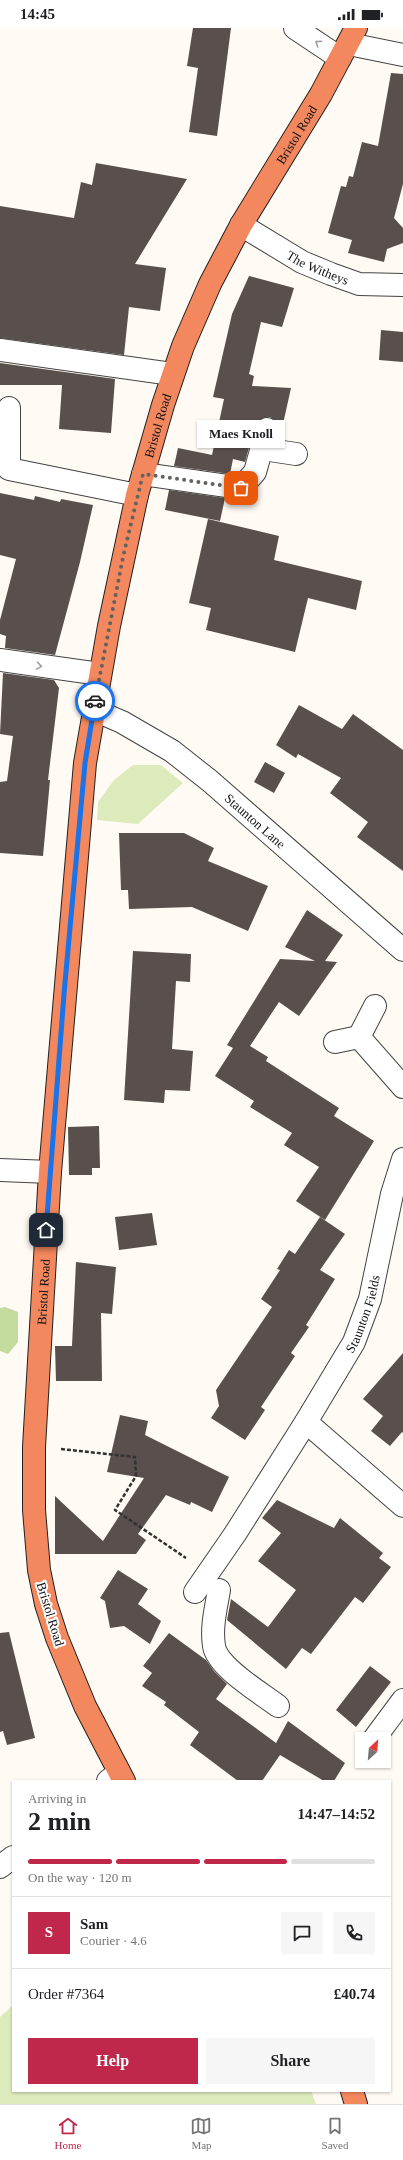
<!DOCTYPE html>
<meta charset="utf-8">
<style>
body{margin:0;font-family:"Times New Roman",serif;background:#f6f6f6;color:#202124;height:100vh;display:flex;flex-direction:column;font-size:15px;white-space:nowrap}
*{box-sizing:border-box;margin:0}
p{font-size:13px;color:#757577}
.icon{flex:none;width:22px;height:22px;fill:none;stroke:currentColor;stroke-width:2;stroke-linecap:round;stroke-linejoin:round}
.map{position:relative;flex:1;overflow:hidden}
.details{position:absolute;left:12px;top:1752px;width:379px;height:312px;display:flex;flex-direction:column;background:#fff;border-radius:0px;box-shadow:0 1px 3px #0004}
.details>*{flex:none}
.needle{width:26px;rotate:26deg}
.fabs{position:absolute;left:355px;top:1704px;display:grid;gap:8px}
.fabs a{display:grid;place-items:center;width:36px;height:36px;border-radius:0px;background:#fff;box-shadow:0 1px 3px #0004;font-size:20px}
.pin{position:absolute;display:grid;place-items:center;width:34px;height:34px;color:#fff;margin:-17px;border-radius:8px;box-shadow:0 2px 6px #0006}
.courier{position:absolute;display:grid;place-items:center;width:40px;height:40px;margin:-20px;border:3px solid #1a73e8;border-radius:50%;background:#fff;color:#222;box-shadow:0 1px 5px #0007}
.bubble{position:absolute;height:28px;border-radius:0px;background:#fff;box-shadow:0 1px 3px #0004;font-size:13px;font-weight:600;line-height:28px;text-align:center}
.summary em{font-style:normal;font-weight:600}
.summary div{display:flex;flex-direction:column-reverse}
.summary{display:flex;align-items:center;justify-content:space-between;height:68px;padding:0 16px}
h1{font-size:26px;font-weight:600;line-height:30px}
.bar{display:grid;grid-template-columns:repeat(4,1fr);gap:6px 4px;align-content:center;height:48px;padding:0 16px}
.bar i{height:5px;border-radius:3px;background:#e0e0e0}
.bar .selected{background:#c0284b}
.bar p{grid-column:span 4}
.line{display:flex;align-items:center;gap:10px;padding:0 16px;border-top:1px solid #e0e0e0}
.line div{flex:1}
.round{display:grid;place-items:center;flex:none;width:42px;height:42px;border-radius:0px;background:#f6f6f6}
.button{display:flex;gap:8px;margin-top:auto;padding:8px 16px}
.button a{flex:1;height:46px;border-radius:0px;background:#c0284b;color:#fff;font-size:16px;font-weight:600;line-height:46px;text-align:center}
.button a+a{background:#f6f6f6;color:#202124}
.status{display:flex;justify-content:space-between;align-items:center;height:28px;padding:0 20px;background:#fff;direction:ltr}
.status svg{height:11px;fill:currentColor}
.tab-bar{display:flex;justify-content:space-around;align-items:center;height:56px;border-top:1px solid #e0e0e0;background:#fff;font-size:11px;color:#757577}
.tab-bar a{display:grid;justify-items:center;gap:2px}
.tab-bar .selected{color:#c0284b}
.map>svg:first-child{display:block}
</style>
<div class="status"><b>14:45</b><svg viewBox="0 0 49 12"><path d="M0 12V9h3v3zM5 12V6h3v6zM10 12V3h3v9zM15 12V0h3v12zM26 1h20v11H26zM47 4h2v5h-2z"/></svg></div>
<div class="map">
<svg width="403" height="2076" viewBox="0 0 403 2076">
<rect width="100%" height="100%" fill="#fffaf3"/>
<path fill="#dceabc" d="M 133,737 L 161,737 L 183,755 L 138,796 L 97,792 L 98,774 L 114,752 Z
M 13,1977 L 13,2063 L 311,2063 L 316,2076 L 0,2076 L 0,1989 Z"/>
<path fill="#c3db9c" d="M 5,1279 L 18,1284 L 18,1314 L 8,1326 L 0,1323 L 0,1280 Z"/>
<path fill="#594f4c" d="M 193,0 L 231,0 L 217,108 L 189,104 L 198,40 L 187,38 Z
M 391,45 L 403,46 L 403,156 L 394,190 L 403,200 L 403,215 L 387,221 L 384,234 L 348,225 L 352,212 L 328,205 L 341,158 L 346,159 L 349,148 L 353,149 L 362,114 L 378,118 Z
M 96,135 L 187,151 L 135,236 L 166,240 L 160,283 L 129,279 L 124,327 L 0,310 L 0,178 L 74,190 L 81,154 L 92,157 Z
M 249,248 L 294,260 L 282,299 L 261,294 L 249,346 L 254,348 L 252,358 L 291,360 L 283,396 L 278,395 L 270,389 L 259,392 L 255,398 L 245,434 L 233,431 L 230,446 L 174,438 L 178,420 L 232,431 L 212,427 L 224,371 L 213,369 L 232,286 Z
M 381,302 L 403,304 L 403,334 L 379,332 Z
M 0,335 L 115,351 L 111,405 L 59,401 L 62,357 L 0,357 Z
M 169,462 L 225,470 L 220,493 L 165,482 Z
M 0,465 L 34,472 L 35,468 L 60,474 L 61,471 L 93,477 L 80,534 L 55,627 L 5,620 L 6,608 L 0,606 L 0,592 L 16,531 L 0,527 Z
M 208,491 L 279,508 L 274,532 L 362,553 L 356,582 L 308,570 L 295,624 L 206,602 L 211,580 L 189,575 Z
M 3,645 L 54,652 L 59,660 L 48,752 L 50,752 L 43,828 L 0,825 L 0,754 L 7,753 L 13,708 L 0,706 Z
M 299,677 L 342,701 L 353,686 L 403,722 L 403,843 L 357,809 L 368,794 L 330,765 L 341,750 L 298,726 L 296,730 L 276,717 Z
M 265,734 L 285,745 L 274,765 L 254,754 Z
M 119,805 L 184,805 L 214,820 L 208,833 L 268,858 L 248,903 L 192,879 L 129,881 L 128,862 L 121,862 Z
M 307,882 L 343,907 L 325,933 L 337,934 L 299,988 L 279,974 L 250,1018 L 268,1029 L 266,1033 L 339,1080 L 334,1088 L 374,1113 L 325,1192 L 296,1173 L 319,1139 L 284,1117 L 292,1105 L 250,1079 L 254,1073 L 215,1048 L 233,1020 L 227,1017 L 280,931 L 315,933 L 285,919 Z
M 133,923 L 191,926 L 190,954 L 176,953 L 172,1021 L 193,1023 L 190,1063 L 165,1062 L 164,1075 L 124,1072 Z
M 99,1098 L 100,1140 L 92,1140 L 92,1147 L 69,1147 L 68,1099 Z
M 152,1185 L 157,1217 L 119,1222 L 115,1189 Z
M 320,1189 L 345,1206 L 320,1242 L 335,1251 L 306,1297 L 309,1299 L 291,1325 L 295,1328 L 261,1379 L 265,1382 L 245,1412 L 211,1390 L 219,1378 L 216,1362 L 272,1279 L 261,1271 L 280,1242 L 277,1241 L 289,1222 L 295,1226 Z
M 76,1234 L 116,1239 L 112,1286 L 101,1285 L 102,1353 L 56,1353 L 55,1318 L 72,1318 Z
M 403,1325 L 403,1405 L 402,1404 L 390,1418 L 371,1403 L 383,1388 L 363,1371 Z
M 120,1387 L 148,1393 L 145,1407 L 229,1449 L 212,1484 L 191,1474 L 190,1477 L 166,1467 L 138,1506 L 146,1512 L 136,1526 L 55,1526 L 55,1468 L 103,1513 L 144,1450 L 107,1444 Z
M 277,1472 L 334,1500 L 340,1490 L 383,1525 L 379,1530 L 391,1539 L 363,1575 L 355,1569 L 311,1626 L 302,1620 L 286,1641 L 227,1592 L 231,1571 L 268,1599 L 296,1562 L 258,1533 L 281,1505 L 262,1490 Z
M 118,1542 L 148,1561 L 138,1576 L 161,1593 L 150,1616 L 124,1598 L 110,1600 L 105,1573 L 100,1570 Z
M 9,1604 L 35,1710 L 7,1717 L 3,1703 L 0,1704 L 0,1605 Z
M 169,1605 L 206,1632 L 214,1643 L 227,1656 L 216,1671 L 276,1715 L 288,1693 L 345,1735 L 334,1753 L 324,1753 L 280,1727 L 262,1753 L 238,1753 L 190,1717 L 199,1704 L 164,1677 L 166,1674 L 142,1658 L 152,1645 L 143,1638 Z
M 370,1638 L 391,1654 L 356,1699 L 336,1682 Z"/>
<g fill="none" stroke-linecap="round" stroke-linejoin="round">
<defs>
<g id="minor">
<path d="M 295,0 L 340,30"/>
<path d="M 349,16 L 403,27"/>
<path id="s1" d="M 241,197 L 302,234 L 331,246 L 359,256 L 403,257"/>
<path d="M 0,322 L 172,346"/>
<path d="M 9,380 L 9,441 L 137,467"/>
<path d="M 263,421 L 296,426"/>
<path d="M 143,446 L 241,460 L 255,444 L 267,401"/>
<path d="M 0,632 L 100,646"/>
<path id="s2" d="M 94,682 L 122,694 L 172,723 L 210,753 L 403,922"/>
<path d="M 375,978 L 359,1009 L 403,1059"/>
<path d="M 335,1014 L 359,1009"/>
<path d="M 0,1142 L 50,1144"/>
<path d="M 306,1394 L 403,1478"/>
<path d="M 219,1562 C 216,1580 211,1599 214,1618 C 217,1639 261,1665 278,1678"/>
<path id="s3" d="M 195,1564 L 235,1506 L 306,1394 L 354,1314 L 370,1271 L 392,1166 L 403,1131"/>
<path d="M 374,1711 L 403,1672"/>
<path d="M 108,1753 L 119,1744"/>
<path d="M 0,1839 L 13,1829"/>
</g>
<g id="highway">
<path id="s4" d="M 124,1753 L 85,1678 L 57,1610 L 46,1576 L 39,1542 L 34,1482 L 34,1419 L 50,1144 L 85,735 L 109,598 L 137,467 L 163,377 L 183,318 L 210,256 L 241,197 L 321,66 L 356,0"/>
<path d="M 352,2063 L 356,2076"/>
</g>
</defs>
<use href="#minor" stroke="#434343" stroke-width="24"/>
<use href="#highway" stroke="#212121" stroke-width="24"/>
<path stroke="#323232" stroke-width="2.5" stroke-dasharray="4 2" stroke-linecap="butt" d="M 61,1421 L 135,1429 L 136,1448 L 115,1482 L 186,1530"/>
<use href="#minor" stroke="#fff" stroke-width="22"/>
<use href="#highway" stroke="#f3875d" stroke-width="22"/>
</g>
<defs><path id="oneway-chevron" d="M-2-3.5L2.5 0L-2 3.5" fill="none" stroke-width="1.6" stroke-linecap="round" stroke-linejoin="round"/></defs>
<g stroke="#9f9f9f">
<use href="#oneway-chevron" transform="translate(318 15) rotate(-146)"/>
<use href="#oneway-chevron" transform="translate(39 638) rotate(9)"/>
</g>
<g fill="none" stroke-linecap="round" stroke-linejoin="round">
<path stroke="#64625f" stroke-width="4" stroke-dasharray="0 7.2" d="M 95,673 L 123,529 L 143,446 L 241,460"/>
<path stroke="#1a73e8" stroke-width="5" d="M 46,1202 L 64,966 L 85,735 L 95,673"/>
</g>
<g text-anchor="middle" stroke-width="4" stroke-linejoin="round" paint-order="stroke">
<g font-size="13" fill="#101010" stroke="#fff">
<text dy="5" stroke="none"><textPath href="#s4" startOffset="1707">Bristol Road</textPath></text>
<text dy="5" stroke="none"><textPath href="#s1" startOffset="88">The Witheys</textPath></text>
<text dy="5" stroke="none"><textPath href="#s4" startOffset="1383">Bristol Road</textPath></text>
<text dy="5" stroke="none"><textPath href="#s2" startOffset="197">Staunton Lane</textPath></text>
<text dy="5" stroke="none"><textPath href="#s4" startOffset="507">Bristol Road</textPath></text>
<text dy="5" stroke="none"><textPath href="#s3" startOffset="326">Staunton Fields</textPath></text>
<text transform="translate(51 1586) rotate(73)" y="5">Bristol Road</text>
</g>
</g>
</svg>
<div class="fabs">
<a><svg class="needle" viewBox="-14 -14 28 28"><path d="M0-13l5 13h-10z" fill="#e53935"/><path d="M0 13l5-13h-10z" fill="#757577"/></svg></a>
</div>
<div class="pin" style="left:241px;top:460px;background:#ea580c"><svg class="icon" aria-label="bag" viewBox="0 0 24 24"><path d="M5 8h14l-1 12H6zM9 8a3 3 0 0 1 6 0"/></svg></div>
<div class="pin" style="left:46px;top:1202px;background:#1f2937"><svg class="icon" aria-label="home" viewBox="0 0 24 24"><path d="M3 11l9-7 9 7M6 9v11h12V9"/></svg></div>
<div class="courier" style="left:95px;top:673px"><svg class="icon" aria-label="car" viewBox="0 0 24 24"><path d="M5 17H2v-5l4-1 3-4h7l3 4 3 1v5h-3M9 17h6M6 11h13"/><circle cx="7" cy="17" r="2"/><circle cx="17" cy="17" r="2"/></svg></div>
<div class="bubble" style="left:197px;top:392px;width:88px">Maes Knoll</div>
<section class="details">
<div class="summary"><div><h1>2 min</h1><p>Arriving in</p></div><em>14:47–14:52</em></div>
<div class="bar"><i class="selected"></i><i class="selected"></i><i class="selected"></i><i></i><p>On the way · 120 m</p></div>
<div class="line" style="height:72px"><b class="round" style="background:#c0284b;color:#fff">S</b><div><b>Sam</b><p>Courier · 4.6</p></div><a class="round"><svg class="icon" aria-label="chat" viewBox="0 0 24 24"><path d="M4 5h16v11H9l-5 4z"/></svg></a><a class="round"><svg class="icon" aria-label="phone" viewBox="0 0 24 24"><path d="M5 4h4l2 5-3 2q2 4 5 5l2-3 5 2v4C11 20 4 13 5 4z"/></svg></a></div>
<div class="line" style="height:52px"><div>Order #7364</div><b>£40.74</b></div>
<div class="button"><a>Help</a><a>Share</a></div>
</section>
</div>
<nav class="tab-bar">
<a class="selected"><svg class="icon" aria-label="home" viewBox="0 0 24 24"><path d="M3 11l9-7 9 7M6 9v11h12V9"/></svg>Home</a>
<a><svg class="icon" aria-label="map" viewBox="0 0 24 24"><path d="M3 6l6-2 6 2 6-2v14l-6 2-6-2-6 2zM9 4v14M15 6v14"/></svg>Map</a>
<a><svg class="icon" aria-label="saved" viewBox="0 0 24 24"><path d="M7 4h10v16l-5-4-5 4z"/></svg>Saved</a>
</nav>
